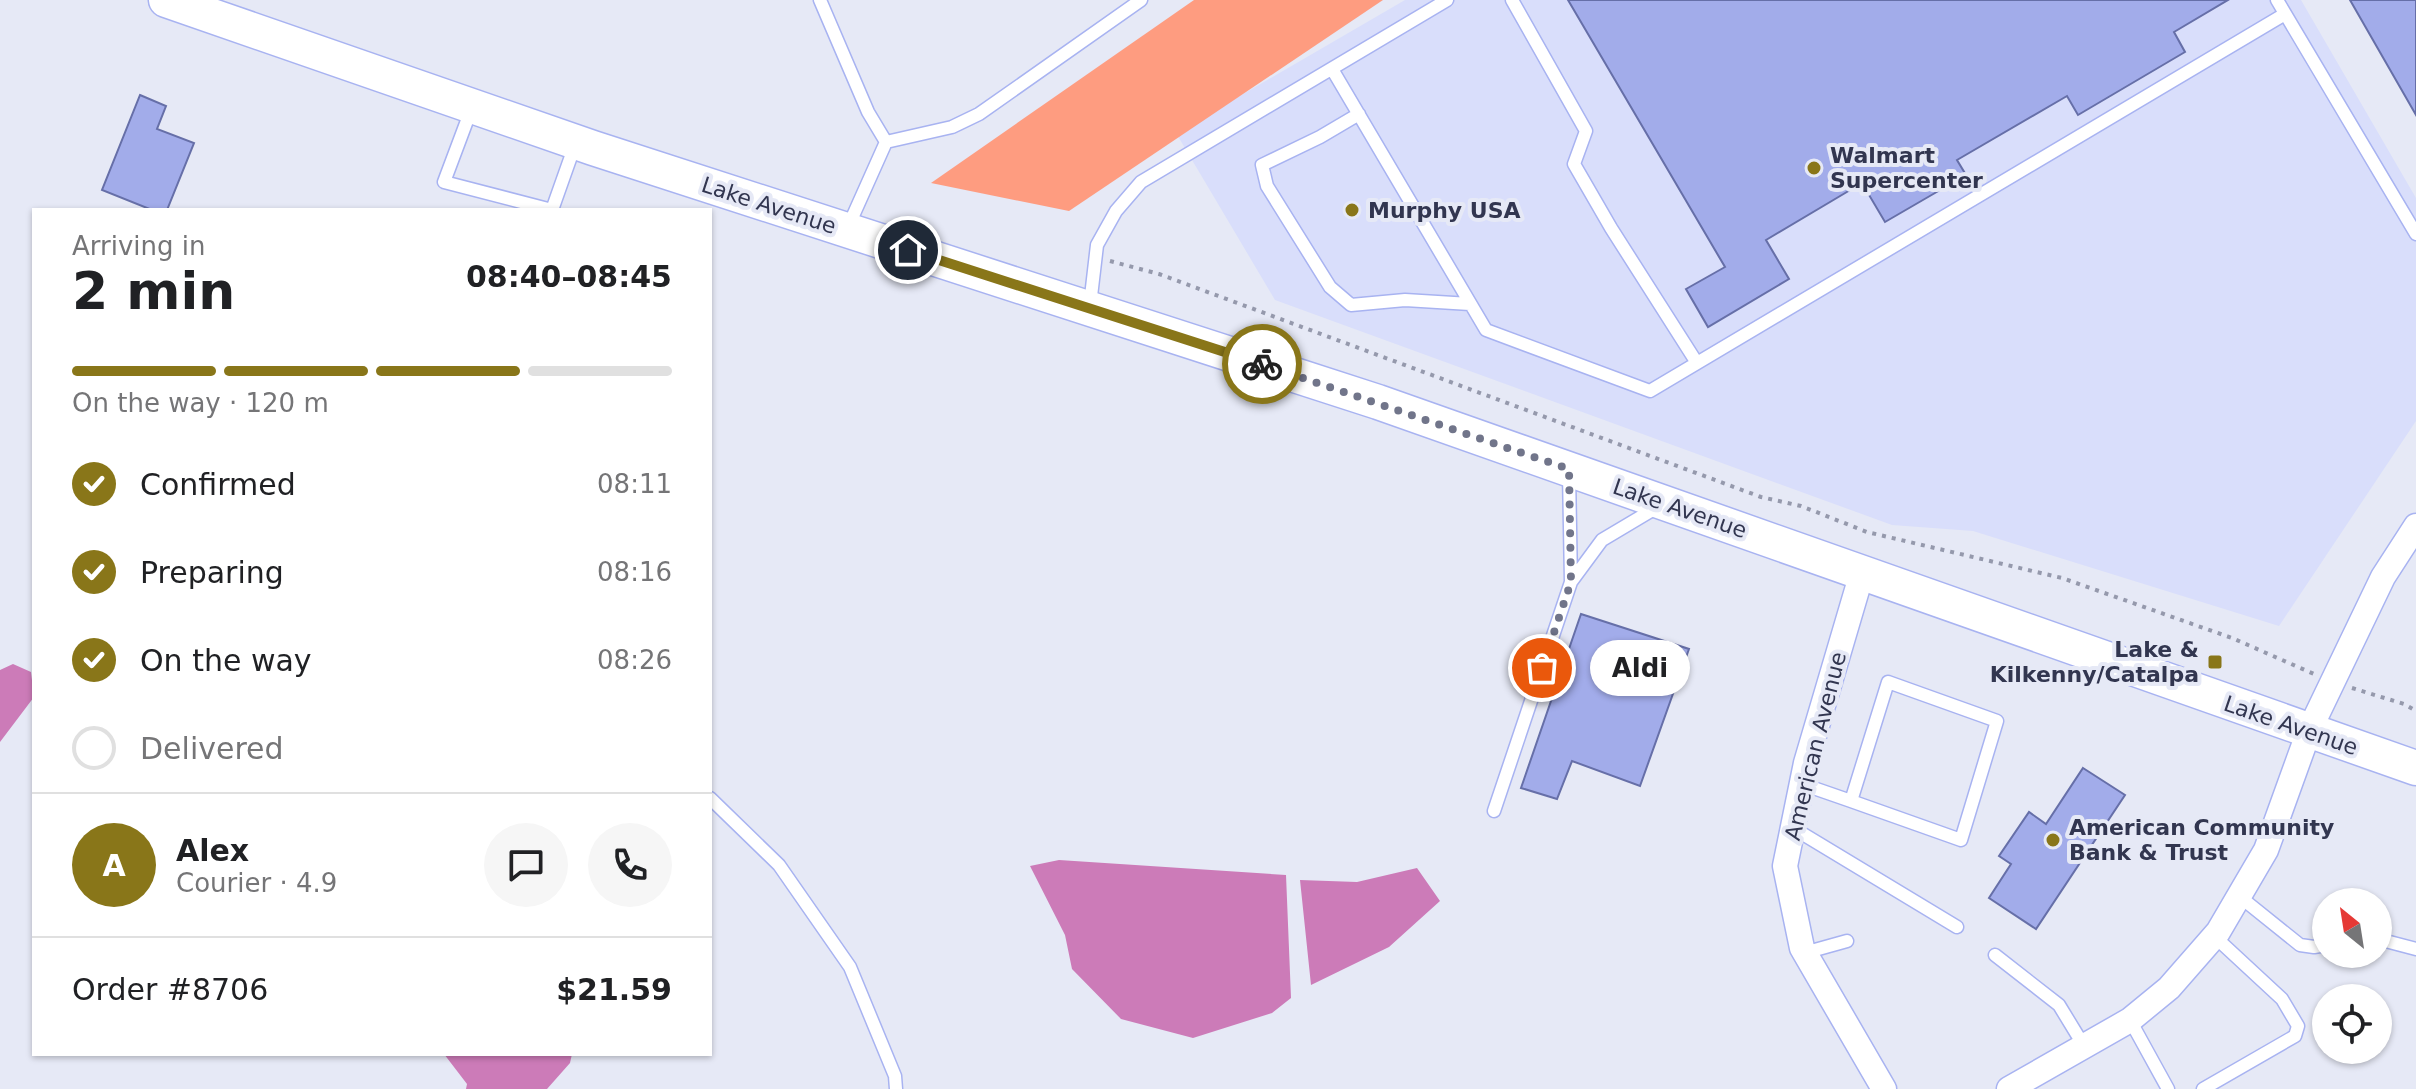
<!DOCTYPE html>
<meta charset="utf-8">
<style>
body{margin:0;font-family:"DejaVu Sans",sans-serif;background:#f6f6f6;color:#202124;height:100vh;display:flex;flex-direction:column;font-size:30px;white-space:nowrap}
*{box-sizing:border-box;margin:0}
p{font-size:26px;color:#757577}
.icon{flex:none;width:44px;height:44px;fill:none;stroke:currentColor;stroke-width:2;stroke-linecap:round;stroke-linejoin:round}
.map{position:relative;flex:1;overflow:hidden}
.sheet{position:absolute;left:32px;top:208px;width:680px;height:848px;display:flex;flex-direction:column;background:#fff;border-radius:0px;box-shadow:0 2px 6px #0004}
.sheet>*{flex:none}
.needle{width:52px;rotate:330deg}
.controls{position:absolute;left:2312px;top:888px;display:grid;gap:16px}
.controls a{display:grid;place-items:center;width:80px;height:80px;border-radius:50%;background:#fff;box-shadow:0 2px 6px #0004;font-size:40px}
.pin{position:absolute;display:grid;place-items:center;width:68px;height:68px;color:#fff;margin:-34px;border:4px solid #fff;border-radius:50%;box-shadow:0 2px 8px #0007}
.courier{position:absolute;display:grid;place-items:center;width:80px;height:80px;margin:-40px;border:6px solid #897619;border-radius:50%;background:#fff;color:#222;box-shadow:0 2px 10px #0007}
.bubble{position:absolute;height:56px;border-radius:28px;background:#fff;box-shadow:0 2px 6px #0004;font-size:26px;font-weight:700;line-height:56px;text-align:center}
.head em{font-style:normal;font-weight:700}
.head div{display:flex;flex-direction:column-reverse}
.head{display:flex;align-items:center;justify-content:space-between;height:136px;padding:0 40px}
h1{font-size:52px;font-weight:700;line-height:60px}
.bar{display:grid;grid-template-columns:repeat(4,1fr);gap:12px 8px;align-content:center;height:96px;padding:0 40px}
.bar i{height:10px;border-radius:6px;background:#e0e0e0}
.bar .current{background:#897619}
.bar p{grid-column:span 4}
.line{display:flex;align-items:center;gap:20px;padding:0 40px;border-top:2px solid #e0e0e0}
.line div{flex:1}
.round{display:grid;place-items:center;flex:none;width:84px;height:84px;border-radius:42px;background:#f6f6f6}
ol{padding:0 40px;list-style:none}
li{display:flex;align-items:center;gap:24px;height:88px}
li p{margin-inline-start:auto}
li .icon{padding:8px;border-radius:50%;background:#897619;color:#fff;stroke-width:4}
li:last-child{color:#757577}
li i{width:44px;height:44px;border:4px solid #e0e0e0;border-radius:50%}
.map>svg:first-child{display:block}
</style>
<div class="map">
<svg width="2416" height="1089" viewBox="0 0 2416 1089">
<rect width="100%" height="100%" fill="#e6e9f6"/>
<path fill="#d9defb" d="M 1405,0 L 2301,0 L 2416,198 L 2416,421 L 2279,626 L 1973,531 L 1892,525 L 1275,300 L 1176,133 Z"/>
<path fill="#fe9c80" d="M 1194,0 L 1383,0 L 1069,211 L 931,183 Z"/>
<path fill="#cc7bb8" d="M 13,664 L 31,672 L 34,697 L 0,742 L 0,670 Z
M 1059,860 L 1286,875 L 1291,998 L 1272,1013 L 1193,1038 L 1121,1019 L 1072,969 L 1065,935 L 1030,866 Z
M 1417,868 L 1440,901 L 1389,947 L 1311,985 L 1300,880 L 1357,882 Z
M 444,1054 L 572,1054 L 570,1063 L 547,1089 L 466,1089 L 467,1084 Z"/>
<path fill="#a2acea" stroke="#666fa8" stroke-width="2" d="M 1568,0 L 2228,0 L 2174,32 L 2185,52 L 2078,115 L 2067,96 L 1957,160 L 1966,175 L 1885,222 L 1862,183 L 1766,240 L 1789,279 L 1708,327 L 1686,289 L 1725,267 Z
M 2350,0 L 2416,0 L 2416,115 Z
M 140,95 L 166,106 L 157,129 L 194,143 L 167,210 L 152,210 L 102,190 Z
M 1581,614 L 1689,649 L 1640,786 L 1572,761 L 1557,799 L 1521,788 Z
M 2083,768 L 2125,795 L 2036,929 L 1989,898 L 2011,864 L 1999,856 L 2029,812 L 2046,824 Z"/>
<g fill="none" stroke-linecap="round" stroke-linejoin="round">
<defs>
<path id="lane" d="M 820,0 L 868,112 L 886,142 L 848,227
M 1512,0 L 1586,131 L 1574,164 L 1611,228 L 1697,363
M 2277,0 L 2416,234
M 1332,69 L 1486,330 L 1650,391 L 2285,14
M 471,110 L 444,182 L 552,210 L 575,145
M 1359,114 L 1320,137 L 1262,165 L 1267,186 L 1330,287 L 1351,305 L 1405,300 L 1470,304
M 886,142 L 952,127 L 979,114 L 1141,0
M 1090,305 L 1097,245 L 1116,211 L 1141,182 L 1447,0
M 1569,473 L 1571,582
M 1802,784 L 1851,801 L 1888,682 L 1997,721 L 1961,840 L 1851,801
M 710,798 L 779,865 L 850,967 L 895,1076 L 896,1089
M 1494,811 L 1571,582 L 1602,540 L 1659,506
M 1793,828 L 1957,927
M 2239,896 L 2300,945 L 2314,947 L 2326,945
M 2378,939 L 2416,949
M 1804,953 L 1847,941
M 1995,955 L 2059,1005 L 2084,1046
M 2130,1020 L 2168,1089
M 2203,1089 L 2295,1036 L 2298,1026 L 2282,999 L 2214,936"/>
<path id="street" d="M 1862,573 L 1806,763 L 1785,866 L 1802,948 L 1884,1089
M 2009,1089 L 2130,1020 L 2169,988 L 2218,932 L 2266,850 L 2309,731 L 2383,577 L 2416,526"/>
<path id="secondary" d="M 166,0 L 593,148 L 1378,402 L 2416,768"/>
</defs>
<use href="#lane" stroke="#a8b3f1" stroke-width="15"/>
<use href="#street" stroke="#a8b3f1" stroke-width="27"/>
<use href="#secondary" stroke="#a8b3f1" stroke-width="37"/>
<path stroke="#9599ac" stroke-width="4" stroke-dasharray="4 6" stroke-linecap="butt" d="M 1110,261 L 1159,274 L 1761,497 L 1801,506 L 1867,532 L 2062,578 L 2232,638 L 2314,674
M 2352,688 L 2404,704 L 2416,711"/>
<use href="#lane" stroke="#fff" stroke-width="12"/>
<use href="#street" stroke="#fff" stroke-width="24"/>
<use href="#secondary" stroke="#fff" stroke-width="34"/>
</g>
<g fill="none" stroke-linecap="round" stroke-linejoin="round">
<path stroke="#71758a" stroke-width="8" stroke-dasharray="0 14.4" d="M 1262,364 L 1569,469 L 1571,582 L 1542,668"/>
<path stroke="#897619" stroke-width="10" d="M 908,250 L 1262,364"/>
</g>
<g fill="#897619" stroke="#e6e9f6" stroke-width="3">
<circle cx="1814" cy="168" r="8"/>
<circle cx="1352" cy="210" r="8"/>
<rect x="2207" y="654" width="16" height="16" rx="4"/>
<circle cx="2053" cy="840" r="8"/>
</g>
<g text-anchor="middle" stroke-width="8" stroke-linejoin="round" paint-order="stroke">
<g font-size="22" font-weight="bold" fill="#323650" stroke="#e6e9f6" text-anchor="start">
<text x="1830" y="163">Walmart<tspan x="1830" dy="25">Supercenter</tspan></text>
<text x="1368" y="218">Murphy USA</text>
<text x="2199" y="657" text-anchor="end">Lake &amp;<tspan x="2199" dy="25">Kilkenny/Catalpa</tspan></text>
<text x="2069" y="835">American Community<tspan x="2069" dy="25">Bank &amp; Trust</tspan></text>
</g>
<g font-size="22" fill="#323650" stroke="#e6e9f6">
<text transform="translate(769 205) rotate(18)" y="8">Lake Avenue</text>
<text transform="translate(1680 508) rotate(19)" y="8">Lake Avenue</text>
<text transform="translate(2291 725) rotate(19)" y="8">Lake Avenue</text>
<text transform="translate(1815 746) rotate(-76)" y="8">American Avenue</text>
</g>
</g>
</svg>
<div class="controls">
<a><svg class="needle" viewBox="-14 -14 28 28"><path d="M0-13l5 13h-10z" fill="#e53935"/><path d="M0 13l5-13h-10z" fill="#757577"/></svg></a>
<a><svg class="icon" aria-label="locate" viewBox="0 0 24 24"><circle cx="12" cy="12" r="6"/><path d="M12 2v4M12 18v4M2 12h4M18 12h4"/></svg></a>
</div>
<div class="pin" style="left:1542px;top:668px;background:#ea580c"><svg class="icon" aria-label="bag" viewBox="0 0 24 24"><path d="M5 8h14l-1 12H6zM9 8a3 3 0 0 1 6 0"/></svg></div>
<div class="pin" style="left:908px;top:250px;background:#1f2937"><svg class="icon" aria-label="home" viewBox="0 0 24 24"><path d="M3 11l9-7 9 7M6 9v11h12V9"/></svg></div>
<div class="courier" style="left:1262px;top:364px"><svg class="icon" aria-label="bike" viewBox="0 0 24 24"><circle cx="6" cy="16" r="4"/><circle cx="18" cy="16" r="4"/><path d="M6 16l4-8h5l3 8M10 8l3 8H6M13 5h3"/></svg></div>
<div class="bubble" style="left:1590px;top:640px;width:100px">Aldi</div>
<section class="sheet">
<div class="head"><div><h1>2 min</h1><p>Arriving in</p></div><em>08:40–08:45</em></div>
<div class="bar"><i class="current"></i><i class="current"></i><i class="current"></i><i></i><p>On the way · 120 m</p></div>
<ol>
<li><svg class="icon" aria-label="check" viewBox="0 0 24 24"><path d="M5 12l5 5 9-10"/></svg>Confirmed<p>08:11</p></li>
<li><svg class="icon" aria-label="check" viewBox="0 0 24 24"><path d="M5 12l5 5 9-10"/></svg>Preparing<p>08:16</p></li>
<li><svg class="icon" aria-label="check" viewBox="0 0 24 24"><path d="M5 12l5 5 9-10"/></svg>On the way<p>08:26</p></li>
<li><i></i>Delivered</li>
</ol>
<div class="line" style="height:144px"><b class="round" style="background:#897619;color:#fff">A</b><div><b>Alex</b><p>Courier · 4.9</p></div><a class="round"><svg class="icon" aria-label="chat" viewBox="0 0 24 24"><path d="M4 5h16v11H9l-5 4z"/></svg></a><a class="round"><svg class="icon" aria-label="phone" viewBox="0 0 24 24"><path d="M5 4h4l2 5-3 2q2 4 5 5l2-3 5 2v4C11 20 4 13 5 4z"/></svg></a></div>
<div class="line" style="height:104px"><div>Order #8706</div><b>$21.59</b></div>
</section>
</div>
